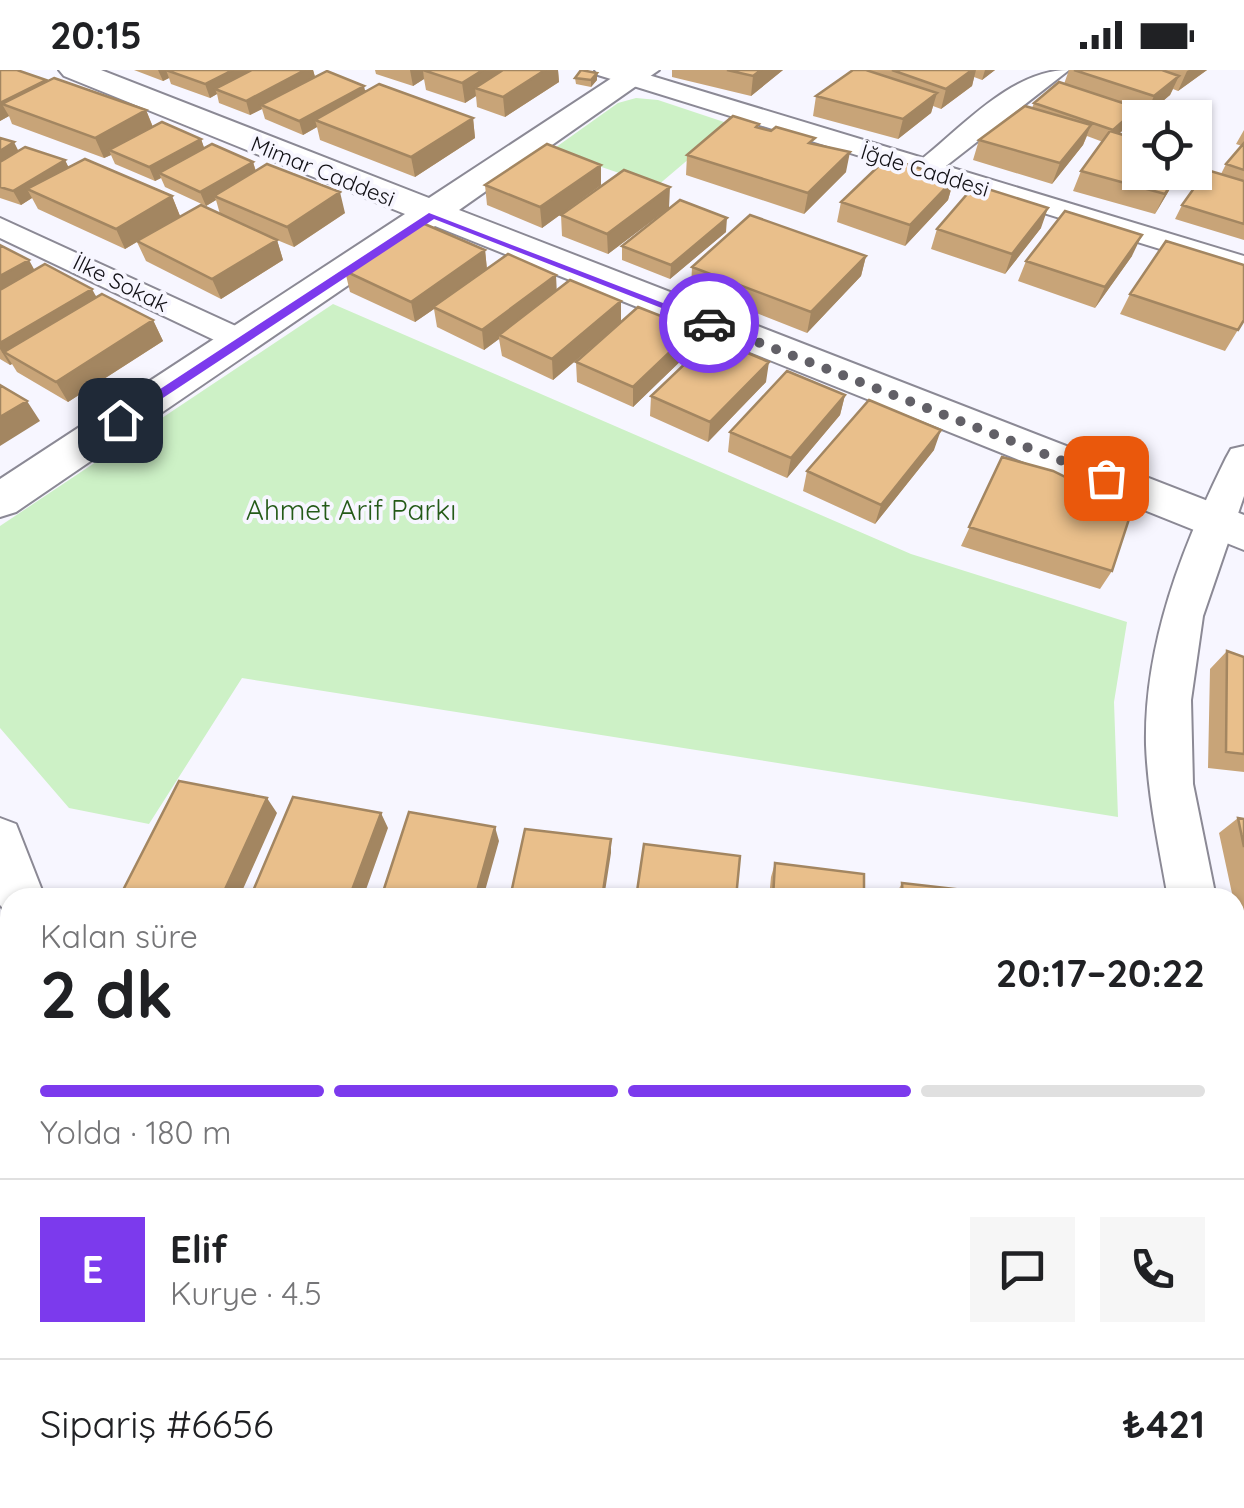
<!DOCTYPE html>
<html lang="tr">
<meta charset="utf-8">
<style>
body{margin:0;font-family:Quicksand,sans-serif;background:#f6f6f6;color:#202124;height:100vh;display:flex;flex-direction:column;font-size:38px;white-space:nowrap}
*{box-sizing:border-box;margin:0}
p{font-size:32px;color:#757577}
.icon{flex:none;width:55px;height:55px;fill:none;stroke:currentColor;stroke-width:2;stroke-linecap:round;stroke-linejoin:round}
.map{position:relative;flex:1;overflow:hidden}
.side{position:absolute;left:0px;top:818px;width:1245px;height:622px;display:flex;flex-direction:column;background:#fff;border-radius:30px 30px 0 0;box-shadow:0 2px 8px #0004}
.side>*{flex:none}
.buttons{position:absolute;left:1122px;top:30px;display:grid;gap:20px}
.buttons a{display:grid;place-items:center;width:90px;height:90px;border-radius:0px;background:#fff;box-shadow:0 2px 8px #0004;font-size:50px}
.pin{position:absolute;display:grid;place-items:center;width:85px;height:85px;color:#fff;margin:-42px;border-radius:20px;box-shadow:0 5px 15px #0006}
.courier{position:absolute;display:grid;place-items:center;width:100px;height:100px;margin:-50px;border:8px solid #7c3aed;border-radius:50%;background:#fff;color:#222;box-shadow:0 2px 12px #0007}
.summary em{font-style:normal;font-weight:700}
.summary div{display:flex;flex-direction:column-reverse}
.summary{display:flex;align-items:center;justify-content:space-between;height:170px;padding:0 40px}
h1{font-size:65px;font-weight:700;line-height:75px}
.bar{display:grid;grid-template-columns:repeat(4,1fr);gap:15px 10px;align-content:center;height:120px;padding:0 40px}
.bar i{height:12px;border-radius:8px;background:#e0e0e0}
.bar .current{background:#7c3aed}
.bar p{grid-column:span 4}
.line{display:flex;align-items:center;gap:25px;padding:0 40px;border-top:2px solid #e0e0e0}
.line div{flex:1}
.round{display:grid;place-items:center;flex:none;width:105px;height:105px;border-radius:0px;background:#f6f6f6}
.status{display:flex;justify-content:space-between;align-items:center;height:70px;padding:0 50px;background:#fff;direction:ltr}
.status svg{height:28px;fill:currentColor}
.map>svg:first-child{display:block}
</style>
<div class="status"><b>20:15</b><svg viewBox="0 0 49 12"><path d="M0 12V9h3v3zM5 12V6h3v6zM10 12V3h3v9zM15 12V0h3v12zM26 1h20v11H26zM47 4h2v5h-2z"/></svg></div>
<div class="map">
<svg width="1244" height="1438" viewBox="0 0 1244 1438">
<rect width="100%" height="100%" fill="#f7f6ff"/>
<path fill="#cdf1c6" d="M 636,28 L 658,30 L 730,54 L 657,116 L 552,80 L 618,33 Z
M 333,234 L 911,484 L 1127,552 L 1114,632 L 1118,747 L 242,608 L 149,754 L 69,738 L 0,658 L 0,456 Z"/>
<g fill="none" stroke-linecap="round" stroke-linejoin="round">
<defs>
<path id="minor" d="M 595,0 L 632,0 L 923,88 C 965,54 1013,0 1069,0 L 946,96 L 1244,186 L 1244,205 L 598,5 Z
M 0,148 L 251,263 L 256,270 L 240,280 L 229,277 L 0,168 Z
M 1244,376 L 1244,426 L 1203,546 L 1191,630 L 1193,714 L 1216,828 L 1168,828 C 1159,777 1148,727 1146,675 C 1144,574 1182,477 1226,388 L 1231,379 Z
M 0,748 L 16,754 L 45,828 L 10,828 L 10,846 L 0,835 Z
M 1235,1030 L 1244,1033 L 1244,1133 L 1235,1129 Z
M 99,1430 L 165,1430 L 166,1438 L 100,1438 Z"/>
<path id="secondary" d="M 59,0 L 101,0 L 429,128 L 624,0 L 659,0 L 459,140 L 1244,445 L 1244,480 L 435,156 L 16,442 L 0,447 L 0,409 L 405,144 L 64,6 Z"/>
</defs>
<use href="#minor" stroke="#8b8995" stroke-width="4"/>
<use href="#secondary" stroke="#8b8995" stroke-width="4"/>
<use href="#minor" fill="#fff" fill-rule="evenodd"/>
<use href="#secondary" fill="#fff" fill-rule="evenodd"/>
</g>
<path fill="#c8a478" d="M 0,0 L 146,40 L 153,57 L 201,69 L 204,78 L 253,92 L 256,101 L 345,143 L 294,177 L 277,170 L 283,190 L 221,229 L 146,191 L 137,172 L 125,179 L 38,139 L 32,128 L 21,135 L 0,128 L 0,68 L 18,81 L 65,90 L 68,97 L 172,126 L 180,146 L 220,144 L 216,130 L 206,136 L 165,117 L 161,108 L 155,111 L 115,94 L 111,85 L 104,88 L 12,54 L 9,46 L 0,51 Z
M 134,0 L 313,0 L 315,7 L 473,48 L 475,68 L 415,107 L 320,70 L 317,57 L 303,65 L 265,49 L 262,39 L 250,45 L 219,33 L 217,24 L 210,28 L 171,14 L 169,8 L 163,11 Z
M 375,0 L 558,0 L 559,12 L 505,47 L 477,37 L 476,26 L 465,33 L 426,20 L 424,9 L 413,16 L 376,4 Z
M 672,0 L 783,0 L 751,26 L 672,7 Z
M 853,0 L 995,0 L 982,10 L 974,7 L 972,16 L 941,39 L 933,36 L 931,43 L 898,69 L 813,46 L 816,26 Z
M 1069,0 L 1207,0 L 1178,21 L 1173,19 L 1170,25 L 1145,46 L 1136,43 L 1132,52 L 1119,64 L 1140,102 L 1180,102 L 1155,144 L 1073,121 L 1081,101 L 1103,72 L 1087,66 L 1083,75 L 1052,114 L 973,90 L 979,70 L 1032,38 L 1034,33 L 1064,14 Z
M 597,3 L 597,10 L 591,17 L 576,14 L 575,8 Z
M 759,57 L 846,102 L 804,144 L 686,105 L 687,85 Z
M 1244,60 L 1244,170 L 1175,149 L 1182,135 L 1221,104 L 1226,94 L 1242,76 L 1236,74 Z
M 954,109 L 948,130 L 905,176 L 837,152 L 841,132 Z
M 485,115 L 601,115 L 542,158 L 487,135 Z
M 669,138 L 608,184 L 562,166 L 561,145 Z
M 1041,158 L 1005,204 L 931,179 L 937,159 Z
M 726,162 L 670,209 L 622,190 L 622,176 Z
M 0,175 L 35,200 L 153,250 L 163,271 L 68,332 L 17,302 L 12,294 L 10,295 L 0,289 Z
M 485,180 L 487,199 L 557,220 L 621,231 L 621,252 L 553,310 L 502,286 L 499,269 L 484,280 L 437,257 L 434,239 L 415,252 L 350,222 L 345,201 Z
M 866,186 L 861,206 L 807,263 L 691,217 L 692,197 Z
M 1132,186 L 1095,238 L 1018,211 L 1026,191 Z
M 1130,224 L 1244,250 L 1225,281 L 1120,244 Z
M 694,259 L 692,280 L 633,337 L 577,312 L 576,292 Z
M 766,312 L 708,372 L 650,346 L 651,326 Z
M 845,325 L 840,345 L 787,408 L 728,382 L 730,362 Z
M 934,380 L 875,454 L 803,421 L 807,401 Z
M 1002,387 L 1112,501 L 1100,519 L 961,476 Z
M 1227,581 L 1244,587 L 1244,702 L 1208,698 L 1210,599 Z
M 1238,748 L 1244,749 L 1244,858 L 1239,857 L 1235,838 L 1235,828 L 1233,828 L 1219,763 Z
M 775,793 L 864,828 L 769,828 L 771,807 Z
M 902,813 L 991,828 L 894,828 Z
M 978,1430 L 1235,1430 L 1238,1438 L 979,1438 Z"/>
<path fill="#a38661" d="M 158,0 L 185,0 L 166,0 L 169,8 L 163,11 Z
M 233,0 L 263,0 L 215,19 L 217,24 L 210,28 L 205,14 Z
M 305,0 L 313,0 L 316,10 L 261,35 L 262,39 L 250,45 L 246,31 Z
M 410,0 L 440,0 L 423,0 L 424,9 L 413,16 Z
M 483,0 L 516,0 L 475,18 L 476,26 L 465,33 L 462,13 Z
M 545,0 L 558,0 L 559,12 L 505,47 L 503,27 Z
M 761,0 L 783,0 L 751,26 L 753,6 Z
M 972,0 L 976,0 L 972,16 L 941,39 L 946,19 Z
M 985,0 L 995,0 L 982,10 Z
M 1189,0 L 1207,0 L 1178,21 L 1187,1 Z
M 597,3 L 597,10 L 591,17 L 591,10 Z
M 1179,6 L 1170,25 L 1145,46 L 1154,26 Z
M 46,10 L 52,24 L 2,34 L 9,46 L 0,51 L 0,33 Z
M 364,16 L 367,29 L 315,50 L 317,57 L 303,65 L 299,51 Z
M 937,23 L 931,43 L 898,69 L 903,49 Z
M 1138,38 L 1132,52 L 1108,73 L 1113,60 Z
M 146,40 L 154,60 L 109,80 L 111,85 L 104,88 L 95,68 Z
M 473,48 L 475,68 L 415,107 L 411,87 Z
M 1091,55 L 1083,75 L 1052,114 L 1060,93 Z
M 201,69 L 206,83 L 159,103 L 161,108 L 155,111 L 149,97 Z
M 14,72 L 21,86 L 0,99 L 0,81 Z
M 850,82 L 846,102 L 804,144 L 808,123 Z
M 65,90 L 72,104 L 27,119 L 32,128 L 21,135 L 13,121 Z
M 253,92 L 257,106 L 214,126 L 216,130 L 206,136 L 200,122 Z
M 601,95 L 601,115 L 542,158 L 540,137 Z
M 1178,102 L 1180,102 L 1155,144 L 1165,124 Z
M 954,109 L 948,130 L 905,176 L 910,155 Z
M 670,117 L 669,138 L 608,184 L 607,164 Z
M 340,122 L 345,143 L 294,177 L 287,157 Z
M 172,126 L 180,146 L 125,179 L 116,159 Z
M 1048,138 L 1041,158 L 1005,204 L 1012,184 Z
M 727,148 L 726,162 L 670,209 L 671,195 Z
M 1142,165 L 1132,186 L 1095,238 L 1105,217 Z
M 277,170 L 283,190 L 221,229 L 212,209 Z
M 485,180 L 487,200 L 433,237 L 434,239 L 415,252 L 411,232 Z
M 866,186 L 861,206 L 807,263 L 811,242 Z
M 29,190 L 40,210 L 0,234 L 0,206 Z
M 556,205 L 557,225 L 499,265 L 499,269 L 484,280 L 482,260 Z
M 92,219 L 103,239 L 4,282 L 12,294 L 10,295 L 0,279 L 0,273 Z
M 621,231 L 621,252 L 553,310 L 552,289 Z
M 153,250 L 163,271 L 68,332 L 56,312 Z
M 694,259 L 692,280 L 633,337 L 633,317 Z
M 769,292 L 766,312 L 708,372 L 710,352 Z
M 845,325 L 840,345 L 787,408 L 791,388 Z
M 27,331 L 40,351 L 0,376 L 0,347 Z
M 941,360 L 934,380 L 875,454 L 881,435 Z
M 267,728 L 277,743 L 239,828 L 221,828 Z
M 381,743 L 388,758 L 363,828 L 349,828 Z
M 495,757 L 499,771 L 483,828 L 475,828 Z
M 611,769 L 611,783 L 604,828 L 602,828 Z
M 409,1430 L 416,1430 L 414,1438 L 407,1438 Z"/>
<path fill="#e9bf8b" stroke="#a38661" stroke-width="2.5" d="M 0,0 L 17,0 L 46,10 L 0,33 Z
M 166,0 L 233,0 L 205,14 Z
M 252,0 L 305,0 L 246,31 L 215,19 Z
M 423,0 L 483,0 L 462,13 Z
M 503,0 L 545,0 L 503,27 L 475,18 Z
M 581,0 L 597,3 L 591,10 L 575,8 Z
M 727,0 L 761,0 L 753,6 Z
M 853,0 L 866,0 L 937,23 L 903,49 L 816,26 Z
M 892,0 L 972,0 L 946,19 Z
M 1074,0 L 1162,0 L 1179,6 L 1154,26 Z
M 327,1 L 364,16 L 299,51 L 261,35 Z
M 54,8 L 146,40 L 95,68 L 2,34 Z
M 1059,12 L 1138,38 L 1113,60 L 1034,33 Z
M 379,14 L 473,48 L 411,87 L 315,50 Z
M 1025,36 L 1091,55 L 1060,93 L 979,70 Z
M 733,46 L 759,54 L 756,57 L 771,61 L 776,57 L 815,68 L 809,73 L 850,82 L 808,123 L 687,85 Z
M 162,52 L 201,69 L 149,97 L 109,80 Z
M 1110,61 L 1140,70 L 1140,102 L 1178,102 L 1165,124 L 1081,101 Z
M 0,68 L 14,72 L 0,81 Z
M 1244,73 L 1244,100 L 1226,94 Z
M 212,74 L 253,92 L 200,122 L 159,103 Z
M 547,74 L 601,95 L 540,137 L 485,115 Z
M 25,77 L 65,90 L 13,121 L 0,117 L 0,92 Z
M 887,88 L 954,109 L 910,155 L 841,132 Z
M 85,89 L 172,126 L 116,159 L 27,119 Z
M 267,94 L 340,122 L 287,157 L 214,126 Z
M 624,100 L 670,117 L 607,164 L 561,145 Z
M 1207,100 L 1244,111 L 1244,154 L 1182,135 Z
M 975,115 L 1048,138 L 1012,184 L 937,159 Z
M 680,130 L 727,148 L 671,195 L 622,176 Z
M 201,135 L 277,170 L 212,209 L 137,171 Z
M 1065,141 L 1142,165 L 1105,217 L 1026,191 Z
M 750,145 L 866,186 L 811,242 L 692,197 Z
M 420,152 L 485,180 L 411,232 L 345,201 Z
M 1166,171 L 1244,195 L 1244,250 L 1238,260 L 1130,224 Z
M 0,175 L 29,190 L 0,206 Z
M 508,184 L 556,205 L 482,260 L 433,237 Z
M 45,194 L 92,219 L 0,273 L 0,220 Z
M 570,210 L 621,231 L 552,289 L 499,265 Z
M 102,224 L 153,250 L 56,312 L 4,282 Z
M 638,237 L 694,259 L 633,317 L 576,292 Z
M 712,268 L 769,292 L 710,352 L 651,326 Z
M 787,301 L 845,325 L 791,388 L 730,362 Z
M 0,315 L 27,331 L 0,347 Z
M 869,330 L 941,360 L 881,435 L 807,401 Z
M 1002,387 L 1053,401 L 1132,440 L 1112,501 L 969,457 Z
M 1227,581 L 1244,587 L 1244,684 L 1226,682 Z
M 179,711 L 267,728 L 221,828 L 119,828 Z
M 293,727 L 381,743 L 349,828 L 250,828 Z
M 409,742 L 495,757 L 475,828 L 381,828 Z
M 1238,748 L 1244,749 L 1244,777 Z
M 525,759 L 611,769 L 602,828 L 510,828 Z
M 644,774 L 740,786 L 736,828 L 636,828 Z
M 775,793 L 864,804 L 864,828 L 773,828 Z
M 902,813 L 991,823 L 991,828 L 903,828 Z
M 1235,1423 L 1238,1438 L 998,1438 L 998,1430 L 1235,1430 Z
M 206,1430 L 409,1430 L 407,1438 L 207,1438 Z"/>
<path fill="#7c3aed" d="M 429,143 L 715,253 L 705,255 L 434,149 L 125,353 L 116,353 L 116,348 Z"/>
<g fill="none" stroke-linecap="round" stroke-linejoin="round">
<path stroke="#626067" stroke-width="10" stroke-dasharray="0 18" d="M 709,253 L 1106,408"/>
</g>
<g text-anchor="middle" stroke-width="8" stroke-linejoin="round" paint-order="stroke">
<g font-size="22" fill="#111015" stroke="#f7f6ff">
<text transform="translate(925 100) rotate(17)" y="8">İğde Caddesi</text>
<text transform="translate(323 101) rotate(22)" y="8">Mimar Caddesi</text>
<text transform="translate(121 213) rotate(26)" y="8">İlke Sokak</text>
</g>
<g font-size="28" fill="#245a18" stroke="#f7f6ff">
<text x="351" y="450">Ahmet Arif Parkı</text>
</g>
</g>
</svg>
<div class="buttons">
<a><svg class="icon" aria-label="locate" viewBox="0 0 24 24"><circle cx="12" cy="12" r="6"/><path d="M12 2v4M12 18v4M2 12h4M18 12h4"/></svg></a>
</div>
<div class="pin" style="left:1106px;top:408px;background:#ea580c"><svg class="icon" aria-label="bag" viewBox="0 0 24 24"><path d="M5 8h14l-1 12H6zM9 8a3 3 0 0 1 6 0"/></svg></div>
<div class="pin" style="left:120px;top:350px;background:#1f2937"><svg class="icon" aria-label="home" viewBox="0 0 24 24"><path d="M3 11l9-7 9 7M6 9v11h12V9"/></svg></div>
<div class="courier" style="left:709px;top:253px"><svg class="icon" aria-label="car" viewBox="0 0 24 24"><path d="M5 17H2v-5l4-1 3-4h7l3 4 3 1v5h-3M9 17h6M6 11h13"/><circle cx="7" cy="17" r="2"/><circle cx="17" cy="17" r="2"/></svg></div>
<section class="side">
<div class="summary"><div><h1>2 dk</h1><p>Kalan süre</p></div><em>20:17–20:22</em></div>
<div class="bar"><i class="current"></i><i class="current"></i><i class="current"></i><i></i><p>Yolda · 180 m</p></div>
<div class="line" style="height:180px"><b class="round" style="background:#7c3aed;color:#fff">E</b><div><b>Elif</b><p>Kurye · 4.5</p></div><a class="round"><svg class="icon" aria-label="chat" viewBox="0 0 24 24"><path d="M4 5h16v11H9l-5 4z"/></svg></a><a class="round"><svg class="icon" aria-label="phone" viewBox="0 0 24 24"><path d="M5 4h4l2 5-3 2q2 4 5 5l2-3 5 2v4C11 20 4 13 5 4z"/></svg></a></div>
<div class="line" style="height:130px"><div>Sipariş #6656</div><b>₺421</b></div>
</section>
</div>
